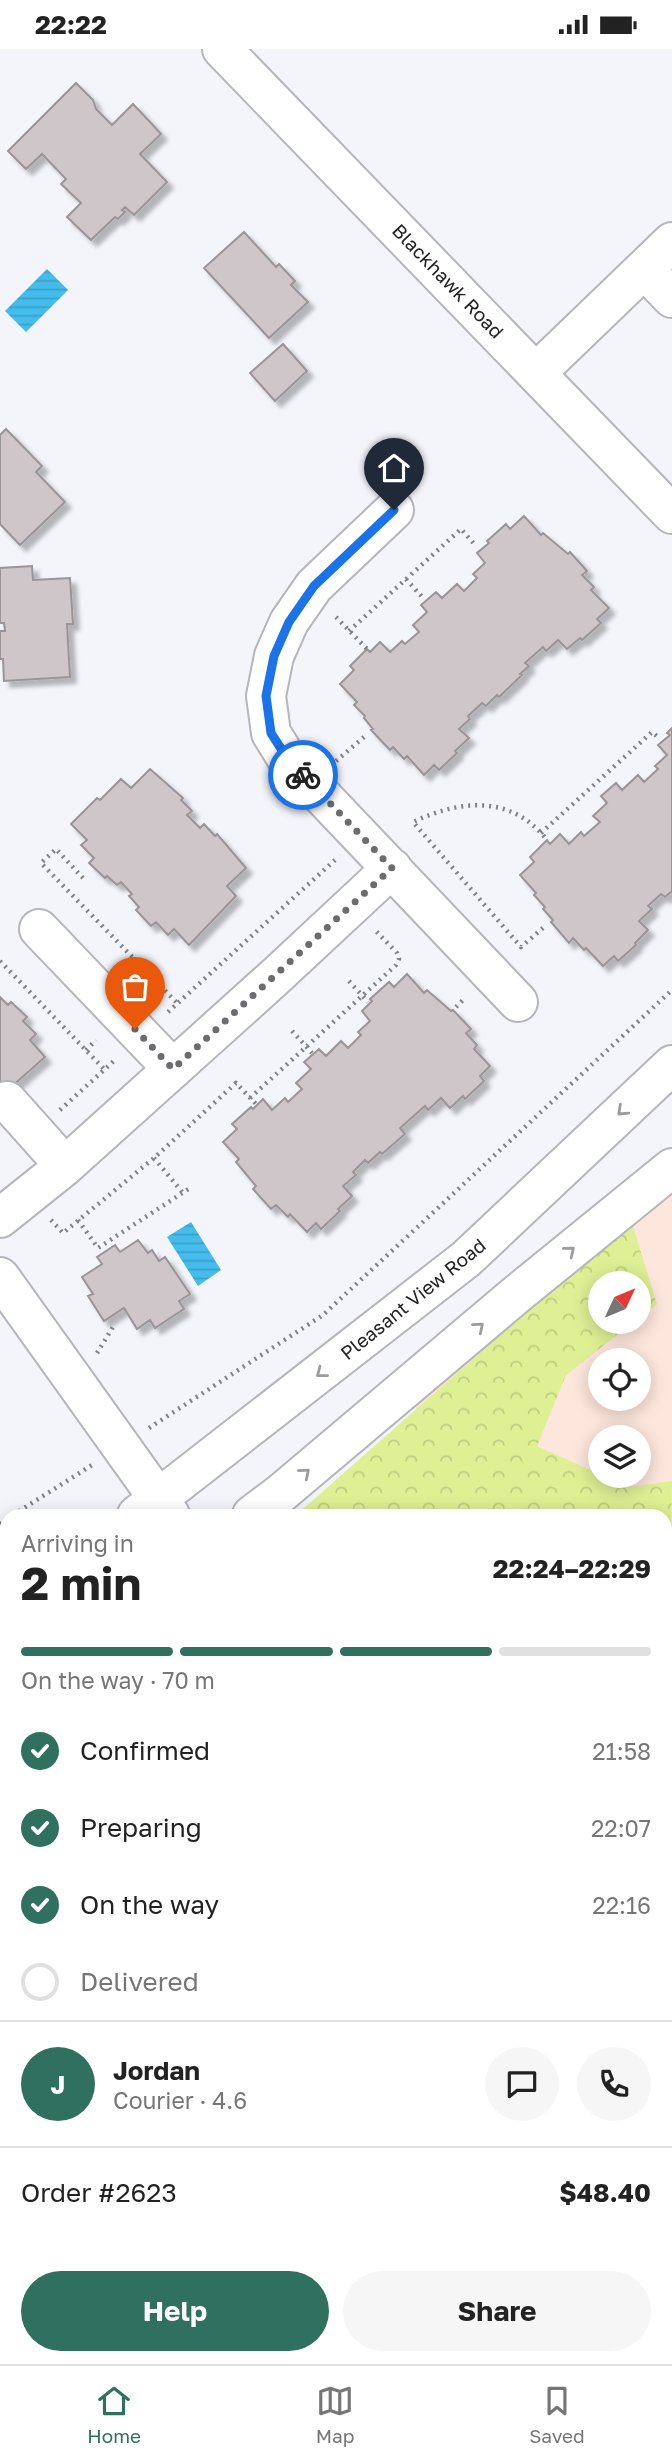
<!DOCTYPE html>
<meta charset="utf-8">
<style>
body{margin:0;font-family:"Golos Text",sans-serif;background:#f6f6f6;color:#222;height:100vh;display:flex;flex-direction:column;font-size:26px;white-space:nowrap}
*{box-sizing:border-box;margin:0}
p{font-size:23px;color:#767676}
.icon{flex:none;width:38px;height:38px;fill:none;stroke:currentColor;stroke-width:2;stroke-linecap:round;stroke-linejoin:round}
.map{position:relative;flex:1;overflow:hidden}
.details{position:absolute;left:0px;top:1460px;width:672px;height:856px;display:flex;flex-direction:column;background:#fff;border-radius:21px 21px 0 0;box-shadow:0 4px 18px #0003}
.details>*{flex:none}
.needle{width:46px;rotate:46deg}
.controls{position:absolute;left:588px;top:1222px;display:grid;gap:14px}
.controls a{display:grid;place-items:center;width:63px;height:63px;border-radius:50%;background:#fff;box-shadow:0 4px 18px #0003;font-size:35px}
.pin{position:absolute;display:grid;place-items:center;width:60px;height:60px;color:#fff;margin:-72px -30px;border-radius:50% 50% 50% 0;rotate:-45deg;box-shadow:0 0 7px #0007}
.pin .icon{rotate:45deg}
.courier{position:absolute;display:grid;place-items:center;width:70px;height:70px;margin:-35px;border:5px solid #1a73e8;border-radius:50%;background:#fff;color:#222;box-shadow:0 2px 9px #0007}
.headline em{font-style:normal;font-weight:700}
.headline div{display:flex;flex-direction:column-reverse}
.headline{display:flex;align-items:center;justify-content:space-between;height:119px;padding:0 21px}
h1{font-size:46px;font-weight:700;line-height:52px}
.bar{display:grid;grid-template-columns:repeat(4,1fr);gap:10px 7px;align-content:center;height:84px;padding:0 21px}
.bar i{height:9px;border-radius:5px;background:#e0e0e0}
.bar .current{background:#30705f}
.bar p{grid-column:span 4}
.line{display:flex;align-items:center;gap:18px;padding:0 21px;border-top:2px solid #e0e0e0}
.line div{flex:1}
.round{display:grid;place-items:center;flex:none;width:74px;height:74px;border-radius:37px;background:#f6f6f6}
ol{padding:0 21px;list-style:none}
li{display:flex;align-items:center;gap:21px;height:77px}
li p{margin-inline-start:auto}
li .icon{padding:7px;border-radius:50%;background:#30705f;color:#fff;stroke-width:4}
li:last-child{color:#767676}
li i{width:38px;height:38px;border:4px solid #e0e0e0;border-radius:50%}
.cta{display:flex;gap:14px;margin-top:auto;padding:14px 21px}
.cta a{flex:1;height:80px;border-radius:42px;background:#30705f;color:#fff;font-size:28px;font-weight:700;line-height:80px;text-align:center}
.cta a+a{background:#f6f6f6;color:#222}
.status{display:flex;justify-content:space-between;align-items:center;height:49px;padding:0 35px;background:#fff;direction:ltr}
.status svg{height:19px;fill:currentColor}
.dock{display:flex;justify-content:space-around;align-items:center;height:98px;border-top:2px solid #e0e0e0;background:#fff;font-size:19px;color:#767676}
.dock a{display:grid;justify-items:center;gap:4px}
.dock .current{color:#30705f}
.map>svg:first-child{display:block}
</style>
<div class="status"><b>22:22</b><svg viewBox="0 0 49 12"><path d="M0 12V9h3v3zM5 12V6h3v6zM10 12V3h3v9zM15 12V0h3v12zM26 1h20v11H26zM47 4h2v5h-2z"/></svg></div>
<div class="map">
<svg width="672" height="2315" viewBox="0 0 672 2315">
<defs>
<pattern id="forest-crowns" width="20" height="18" patternUnits="userSpaceOnUse" patternTransform="scale(1.75)"><rect width="20" height="18" fill="#deef94"/><path d="M2 6a3 3 0 1 1 6 0M12 15a3 3 0 1 1 6 0" fill="none" stroke="#becd7f"/></pattern>
<pattern id="cemetery-stones" width="16" height="16" patternUnits="userSpaceOnUse" patternTransform="scale(1.75)"><rect width="16" height="16" fill="#deef94"/><path d="M2 7V4a2 2 0 0 1 4 0v3zM10 15v-3a2 2 0 0 1 4 0v3z" fill="#becd7f"/></pattern>
<pattern id="water-rules" width="6" height="5" patternUnits="userSpaceOnUse" patternTransform="scale(1.75)"><rect width="6" height="5" fill="#44bcec"/><path d="M0 2.5h6" fill="none" stroke="#3ba1ca"/></pattern>
<filter id="shadow"><feDropShadow dx="6" dy="6" stdDeviation="2" flood-color="#0004"/></filter>
</defs>
<rect width="100%" height="100%" fill="#f4f5fb"/>
<path fill="#fde6db" fill-rule="evenodd" d="M 672,1110 L 672,2315 L 216,2315 L 217,2308 L 665,2308 L 665,1466 L 404,1466 L 420,1318 ZM 600,1234 L 639,1234 L 639,1272 L 600,1272 ZM 600,1311 L 639,1311 L 639,1349 L 600,1349 ZM 600,1388 L 639,1388 L 639,1426 L 600,1426 Z"/>
<path fill="url(#forest-crowns)" d="M 631,1171 L 657,1255 L 639,1269 L 639,1234 L 600,1234 L 600,1272 L 635,1272 L 566,1326 L 537,1397 L 628,1438 L 672,1432 L 671,1483 L 665,1484 L 665,1466 L 296,1466 Z
M 665,1826 L 672,1835 L 672,2110 L 665,2123 Z
M 0,1844 L 7,1851 L 7,2308 L 232,2308 L 218,2315 L 0,2315 Z"/>
<path fill="url(#cemetery-stones)" d="M 1,1693 L 7,1699 L 7,1851 L 0,1844 Z"/>
<path fill="url(#water-rules)" d="M 47,220 L 68,241 L 26,283 L 5,262 Z
M 191,1173 L 221,1221 L 198,1237 L 167,1188 Z"/>
<path fill="#cec6c9" stroke="#9b9497" stroke-width="2" filter="url(#shadow)" d="M 76,34 L 93,51 L 96,60 L 112,76 L 133,55 L 151,74 L 161,85 L 140,105 L 167,133 L 134,166 L 125,158 L 122,161 L 125,163 L 118,170 L 115,168 L 91,191 L 67,168 L 81,154 L 61,135 L 66,130 L 42,105 L 26,120 L 8,102 Z
M 244,183 L 276,218 L 279,215 L 295,232 L 291,236 L 308,253 L 269,289 L 204,219 Z
M 283,295 L 307,322 L 275,352 L 250,324 Z
M 6,380 L 42,417 L 36,423 L 65,453 L 20,496 L 0,475 L 0,386 Z
M 524,467 L 541,486 L 543,484 L 568,505 L 570,503 L 587,522 L 582,526 L 594,538 L 591,541 L 609,559 L 597,570 L 601,574 L 582,591 L 580,589 L 567,600 L 558,591 L 546,602 L 543,598 L 525,614 L 529,617 L 520,625 L 522,626 L 499,648 L 497,646 L 486,657 L 482,654 L 468,667 L 470,670 L 459,680 L 469,689 L 455,702 L 457,704 L 439,721 L 434,716 L 424,726 L 407,707 L 404,710 L 393,698 L 390,701 L 371,681 L 373,680 L 364,669 L 365,667 L 354,656 L 357,653 L 340,635 L 354,621 L 350,617 L 367,600 L 370,603 L 380,593 L 390,603 L 402,592 L 405,595 L 419,583 L 413,576 L 427,563 L 421,556 L 436,543 L 442,549 L 457,535 L 464,542 L 477,529 L 473,525 L 485,514 L 477,504 L 489,494 L 487,492 L 506,475 L 510,480 Z
M 32,517 L 33,531 L 70,529 L 73,575 L 67,575 L 70,628 L 4,632 L 3,610 L 0,610 L 0,582 L 5,582 L 4,574 L 0,574 L 0,519 Z
M 672,679 L 672,842 L 665,848 L 661,845 L 648,857 L 652,860 L 639,872 L 648,881 L 635,894 L 636,896 L 618,912 L 614,907 L 603,917 L 586,899 L 584,901 L 573,889 L 569,894 L 551,873 L 553,871 L 543,860 L 545,858 L 534,846 L 536,844 L 520,826 L 534,813 L 530,808 L 547,791 L 550,795 L 560,785 L 569,795 L 581,783 L 584,787 L 600,773 L 593,767 L 607,754 L 601,747 L 616,734 L 622,741 L 638,726 L 644,733 L 658,720 L 655,717 L 667,706 L 658,696 L 670,686 L 667,684 Z
M 150,720 L 183,749 L 181,751 L 192,762 L 187,766 L 200,779 L 204,775 L 215,787 L 217,785 L 246,819 L 227,837 L 236,847 L 189,896 L 174,880 L 168,886 L 156,873 L 151,877 L 136,861 L 139,858 L 129,847 L 132,845 L 121,833 L 117,836 L 107,827 L 105,829 L 89,814 L 94,809 L 81,796 L 87,791 L 71,775 L 97,749 L 100,751 L 121,730 L 131,739 Z
M 407,925 L 424,944 L 427,941 L 451,962 L 453,961 L 471,980 L 466,984 L 477,996 L 474,1000 L 490,1017 L 480,1027 L 484,1032 L 465,1050 L 463,1047 L 450,1059 L 441,1049 L 428,1061 L 425,1057 L 400,1079 L 405,1085 L 382,1105 L 380,1103 L 368,1114 L 365,1111 L 353,1123 L 356,1126 L 343,1137 L 352,1147 L 338,1160 L 340,1162 L 321,1180 L 316,1174 L 307,1183 L 290,1165 L 288,1168 L 276,1156 L 271,1160 L 253,1140 L 256,1137 L 236,1113 L 239,1110 L 223,1093 L 237,1080 L 232,1075 L 251,1058 L 253,1060 L 263,1050 L 272,1061 L 285,1049 L 288,1053 L 302,1040 L 296,1034 L 311,1020 L 304,1013 L 319,1000 L 326,1007 L 341,992 L 348,999 L 361,986 L 358,983 L 370,972 L 362,962 L 372,952 L 370,950 L 389,933 L 394,938 Z
M 0,948 L 8,956 L 11,953 L 27,968 L 23,972 L 36,985 L 30,991 L 45,1008 L 0,1048 Z
M 138,1191 L 148,1204 L 152,1201 L 159,1212 L 165,1208 L 190,1245 L 179,1252 L 184,1260 L 155,1279 L 150,1271 L 137,1280 L 124,1259 L 104,1272 L 88,1247 L 93,1245 L 82,1228 L 102,1215 L 97,1208 L 115,1196 L 120,1203 Z"/>
<g fill="none" stroke-linecap="round" stroke-linejoin="round">
<defs>
<path id="minor" d="M 222,0 L 672,465
M 644,220 L 672,249
M 537,323 L 672,193
M 394,461 L 314,537 L 289,573 L 274,607 L 266,647 L 271,684 L 287,710 L 518,953
M 39,880 L 173,1020
M 7,1052 L 65,1117
M 0,1169 L 65,1117 L 275,928 L 392,819
M 0,1228 L 170,1466"/>
<path id="major" d="M 137,1466 L 466,1210 L 672,1016
M 252,1466 L 280,1445 L 517,1245 L 672,1119
M 0,1577 L 7,1571
M 0,1669 L 7,1663"/>
</defs>
<use href="#minor" stroke="#b5b5bb" stroke-width="42"/>
<use href="#major" stroke="#b5b5bb" stroke-width="42"/>
<path stroke="#818286" stroke-width="4.5" stroke-dasharray="2 5" stroke-linecap="butt" d="M 406,530 L 424,550
M 336,568 L 367,600
M 349,582 L 461,480 L 476,497
M 336,712 L 364,688
M 541,784 L 652,683 L 659,689
M 83,829 L 56,800 L 41,814 L 177,954
M 543,879 L 521,898 L 413,773 C 460,751 511,745 547,791
M 0,912 L 105,1021
M 349,932 L 368,953
M 456,958 L 465,949
M 168,963 L 335,811
M 292,982 L 312,1004
M 86,1001 L 96,991
M 250,1049 L 396,916 L 399,910 L 397,904 L 376,882
M 60,1061 L 116,1010
M 154,1109 L 183,1144
M 51,1171 L 63,1184 L 154,1109 L 236,1034 L 256,1055
M 78,1171 L 98,1199 L 190,1139
M 97,1304 L 113,1278
M 149,1379 L 323,1266 L 672,941
M 13,1466 L 92,1416
M 0,1475 L 7,1470"/>
<use href="#minor" stroke="#fff" stroke-width="38"/>
<use href="#major" stroke="#fff" stroke-width="38"/>
</g>
<defs><path id="oneway-chevron" d="M-2-3.5L2.5 0L-2 3.5" fill="none" stroke-width="1.6" stroke-linecap="round" stroke-linejoin="round" transform="scale(1.75)"/></defs>
<g stroke="#9c9c9d">
<use href="#oneway-chevron" transform="translate(622 1062) rotate(137)"/>
<use href="#oneway-chevron" transform="translate(570 1202) rotate(-39)"/>
<use href="#oneway-chevron" transform="translate(479 1278) rotate(-40)"/>
<use href="#oneway-chevron" transform="translate(321 1324) rotate(142)"/>
<use href="#oneway-chevron" transform="translate(305 1424) rotate(-40)"/>
</g>
<g fill="none" stroke-linecap="round" stroke-linejoin="round">
<path stroke="#6c6c70" stroke-width="7" stroke-dasharray="0 12.6" d="M 135,980 L 173,1020 L 392,819 L 303,726"/>
<path stroke="#1a73e8" stroke-width="9" d="M 303,726 L 287,709 L 271,684 L 266,647 L 274,607 L 289,573 L 314,537 L 394,461"/>
</g>
<g text-anchor="middle" stroke-width="6" stroke-linejoin="round" paint-order="stroke">
<g font-size="19" fill="#232325" stroke="#fff">
<text transform="translate(448 232) rotate(46)" y="7">Blackhawk Road</text>
<text transform="translate(413 1250) rotate(-39)" y="7">Pleasant View Road</text>
</g>
</g>
</svg>
<div class="controls">
<a><svg class="needle" viewBox="-14 -14 28 28"><path d="M0-13l5 13h-10z" fill="#e53935"/><path d="M0 13l5-13h-10z" fill="#767676"/></svg></a>
<a><svg class="icon" aria-label="locate" viewBox="0 0 24 24"><circle cx="12" cy="12" r="6"/><path d="M12 2v4M12 18v4M2 12h4M18 12h4"/></svg></a>
<a><svg class="icon" aria-label="layers" viewBox="0 0 24 24"><path d="M12 4l9 5-9 5-9-5zM3 14l9 5 9-5"/></svg></a>
</div>
<div class="pin" style="left:135px;top:980px;background:#ea580c"><svg class="icon" aria-label="bag" viewBox="0 0 24 24"><path d="M5 8h14l-1 12H6zM9 8a3 3 0 0 1 6 0"/></svg></div>
<div class="pin" style="left:394px;top:461px;background:#1f2937"><svg class="icon" aria-label="home" viewBox="0 0 24 24"><path d="M3 11l9-7 9 7M6 9v11h12V9"/></svg></div>
<div class="courier" style="left:303px;top:726px"><svg class="icon" aria-label="bike" viewBox="0 0 24 24"><circle cx="6" cy="16" r="4"/><circle cx="18" cy="16" r="4"/><path d="M6 16l4-8h5l3 8M10 8l3 8H6M13 5h3"/></svg></div>
<section class="details">
<div class="headline"><div><h1>2 min</h1><p>Arriving in</p></div><em>22:24–22:29</em></div>
<div class="bar"><i class="current"></i><i class="current"></i><i class="current"></i><i></i><p>On the way · 70 m</p></div>
<ol>
<li><svg class="icon" aria-label="check" viewBox="0 0 24 24"><path d="M5 12l5 5 9-10"/></svg>Confirmed<p>21:58</p></li>
<li><svg class="icon" aria-label="check" viewBox="0 0 24 24"><path d="M5 12l5 5 9-10"/></svg>Preparing<p>22:07</p></li>
<li><svg class="icon" aria-label="check" viewBox="0 0 24 24"><path d="M5 12l5 5 9-10"/></svg>On the way<p>22:16</p></li>
<li><i></i>Delivered</li>
</ol>
<div class="line" style="height:126px"><b class="round" style="background:#30705f;color:#fff">J</b><div><b>Jordan</b><p>Courier · 4.6</p></div><a class="round"><svg class="icon" aria-label="chat" viewBox="0 0 24 24"><path d="M4 5h16v11H9l-5 4z"/></svg></a><a class="round"><svg class="icon" aria-label="phone" viewBox="0 0 24 24"><path d="M5 4h4l2 5-3 2q2 4 5 5l2-3 5 2v4C11 20 4 13 5 4z"/></svg></a></div>
<div class="line" style="height:91px"><div>Order #2623</div><b>$48.40</b></div>
<div class="cta"><a>Help</a><a>Share</a></div>
</section>
</div>
<nav class="dock">
<a class="current"><svg class="icon" aria-label="home" viewBox="0 0 24 24"><path d="M3 11l9-7 9 7M6 9v11h12V9"/></svg>Home</a>
<a><svg class="icon" aria-label="map" viewBox="0 0 24 24"><path d="M3 6l6-2 6 2 6-2v14l-6 2-6-2-6 2zM9 4v14M15 6v14"/></svg>Map</a>
<a><svg class="icon" aria-label="saved" viewBox="0 0 24 24"><path d="M7 4h10v16l-5-4-5 4z"/></svg>Saved</a>
</nav>
